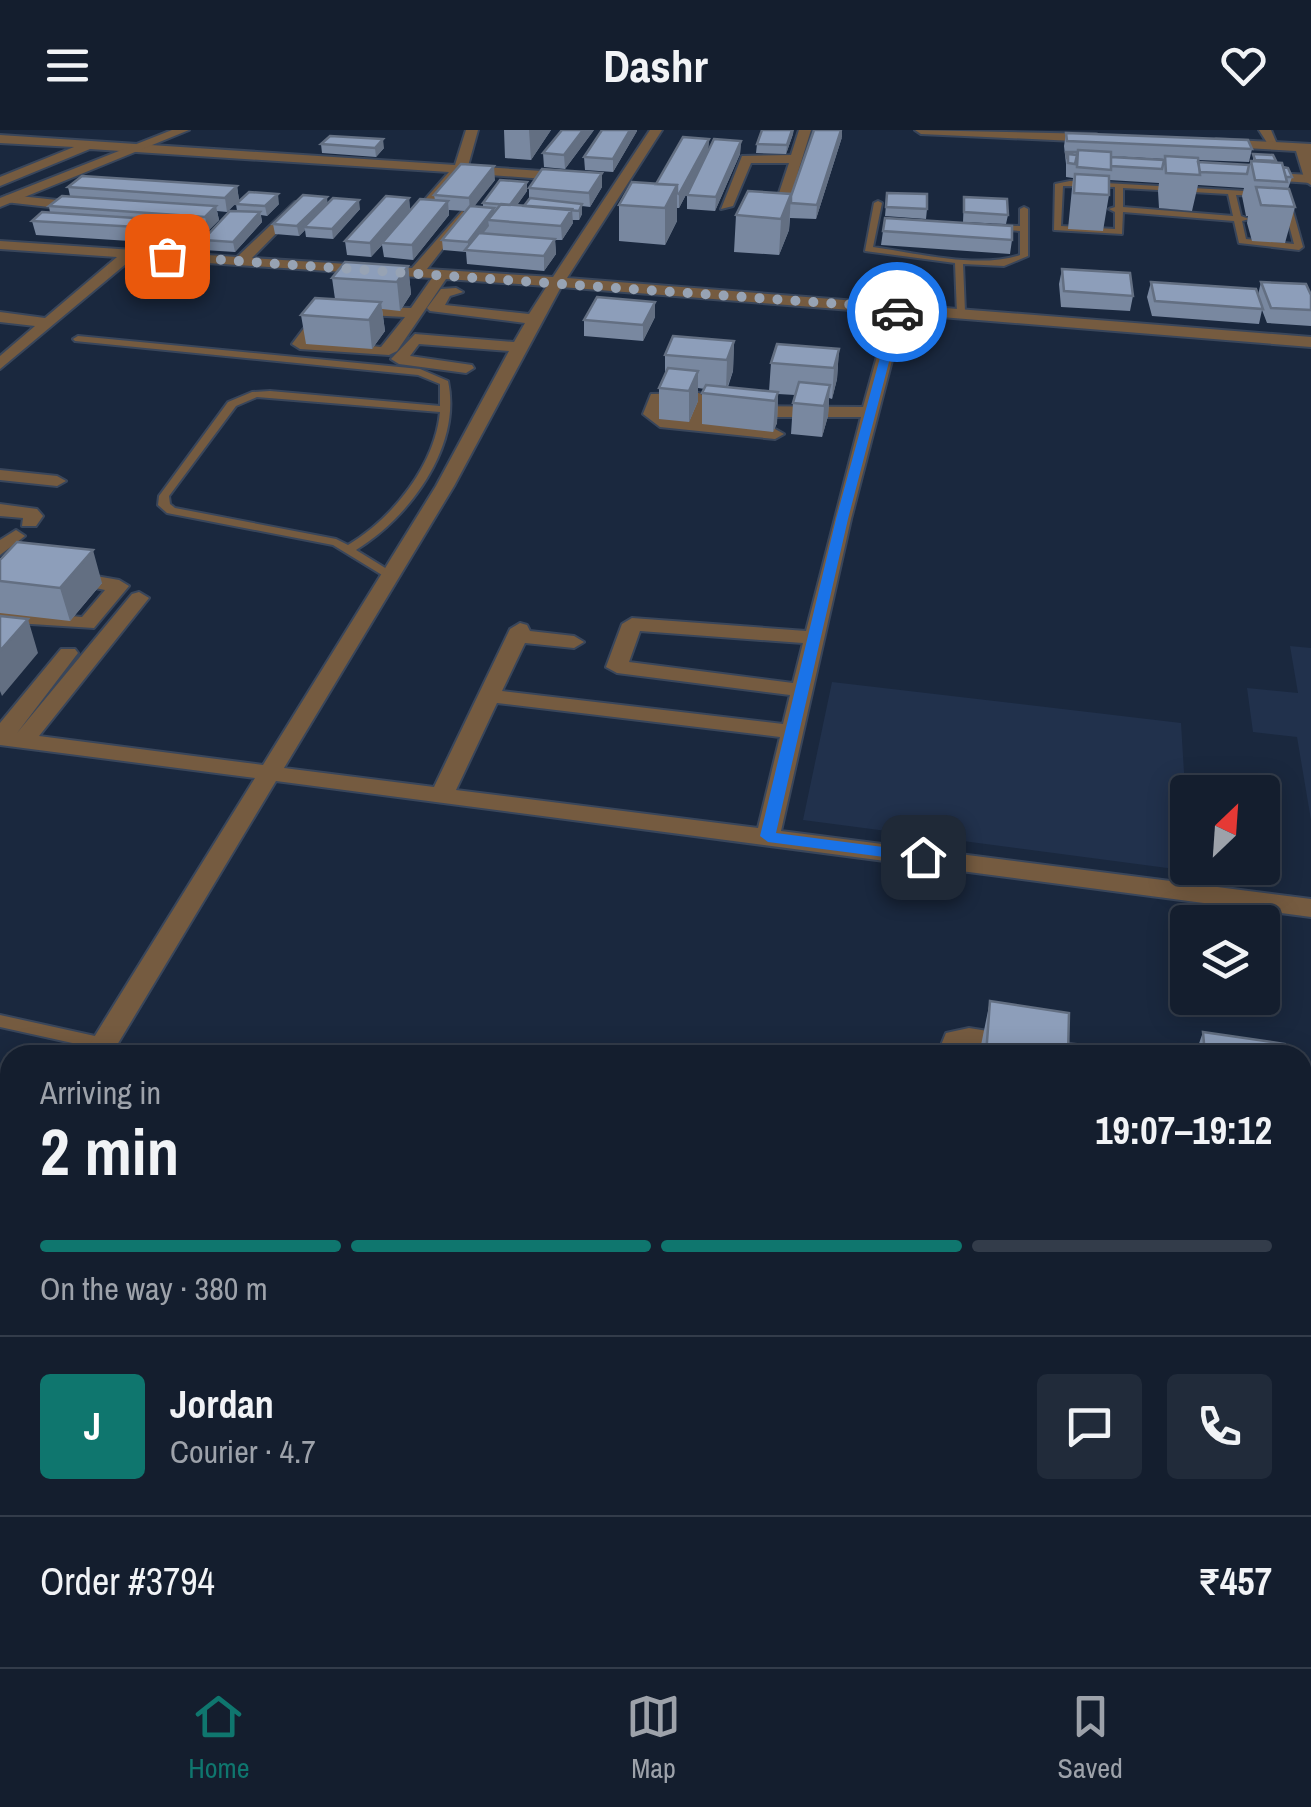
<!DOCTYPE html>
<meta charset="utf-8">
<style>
body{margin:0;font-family:"Archivo Narrow",sans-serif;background:#212b3a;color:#f1f3f6;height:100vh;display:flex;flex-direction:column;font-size:38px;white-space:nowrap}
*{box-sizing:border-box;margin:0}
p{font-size:32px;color:#9da2aa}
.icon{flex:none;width:55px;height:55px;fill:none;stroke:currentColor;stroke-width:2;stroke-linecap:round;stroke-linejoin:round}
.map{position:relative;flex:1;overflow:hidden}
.details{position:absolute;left:0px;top:915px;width:1312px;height:622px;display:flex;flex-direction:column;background:#141e2e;border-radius:30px 30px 0 0;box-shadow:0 5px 25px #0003,0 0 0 2px #333c4a}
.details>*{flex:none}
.needle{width:65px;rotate:25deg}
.buttons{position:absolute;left:1170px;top:645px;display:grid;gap:20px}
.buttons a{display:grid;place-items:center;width:110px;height:110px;border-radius:10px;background:#141e2e;box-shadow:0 5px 25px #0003,0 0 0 2px #333c4a;font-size:50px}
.pin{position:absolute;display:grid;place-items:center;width:85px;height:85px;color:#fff;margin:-42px;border-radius:20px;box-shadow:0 5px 15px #0006}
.courier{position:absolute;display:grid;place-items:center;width:100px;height:100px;margin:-50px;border:8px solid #1a73e8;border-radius:50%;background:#fff;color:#222;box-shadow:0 2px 12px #0007}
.head em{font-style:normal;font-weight:800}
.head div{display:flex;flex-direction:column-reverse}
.head{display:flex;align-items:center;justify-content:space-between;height:170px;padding:0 40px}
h1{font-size:65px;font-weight:800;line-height:75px}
.bar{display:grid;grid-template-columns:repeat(4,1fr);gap:15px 10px;align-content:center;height:120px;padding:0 40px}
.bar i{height:12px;border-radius:8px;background:#333c4a}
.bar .current{background:#0f766e}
.bar p{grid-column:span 4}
.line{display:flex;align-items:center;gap:25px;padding:0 40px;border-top:2px solid #333c4a}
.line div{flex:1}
.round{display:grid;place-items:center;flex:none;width:105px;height:105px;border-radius:10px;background:#212b3a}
header{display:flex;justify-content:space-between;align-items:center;height:130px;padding:0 40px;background:#141e2e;font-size:45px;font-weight:800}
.menu{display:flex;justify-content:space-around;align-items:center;height:140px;border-top:2px solid #333c4a;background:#141e2e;font-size:28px;color:#9da2aa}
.menu a{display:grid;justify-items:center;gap:5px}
.menu .current{color:#0f766e}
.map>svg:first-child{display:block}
</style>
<header><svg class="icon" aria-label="menu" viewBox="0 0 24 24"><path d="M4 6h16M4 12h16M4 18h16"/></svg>Dashr<svg class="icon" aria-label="heart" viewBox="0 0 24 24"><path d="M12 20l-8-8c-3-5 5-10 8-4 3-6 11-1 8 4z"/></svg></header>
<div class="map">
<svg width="1311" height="1537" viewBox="0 0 1311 1537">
<rect width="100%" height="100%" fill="#1a283e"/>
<path fill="#21314c" d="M 1290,516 L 1311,518 L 1311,690 L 1297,607 L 1253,602 L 1247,558 L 1298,563 Z
M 832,552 L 1181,593 L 1190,741 L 803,690 Z"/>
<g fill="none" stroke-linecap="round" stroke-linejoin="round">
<defs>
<path id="service" d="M 1070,51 L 1263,62 L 1264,64 L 1260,66 L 1236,65 L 1241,86 L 1249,89 L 1242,91 L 1246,109 L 1294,114 L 1282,69 L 1289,67 L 1303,117 L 1299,120 L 1239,113 L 1234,91 L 1123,82 L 1122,104 L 1054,100 L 1055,54 ZM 1063,56 L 1115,57 L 1115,77 L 1109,79 L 1115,82 L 1115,99 L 1061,96 ZM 1123,58 L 1228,64 L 1233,86 L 1123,77 Z
M 878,71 L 882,73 L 873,117 C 916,123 978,139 1020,125 L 1020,101 L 993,99 L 989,97 L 993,95 L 1020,96 L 1020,79 L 1024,77 L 1028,79 L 1028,126 L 1004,136 L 963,134 L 965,182 L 957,184 L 955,133 L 865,121 L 874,73 Z
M 78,206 L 420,239 L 448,251 C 462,316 410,387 356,420 L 395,444 L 395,448 L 387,448 L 333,415 L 167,383 L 158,375 L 159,366 L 228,272 L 252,262 L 270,261 L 440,276 L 440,254 L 418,245 L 75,211 L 73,209 ZM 257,267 L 440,282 C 435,335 393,388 348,415 L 336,409 L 175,378 L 170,374 L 169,366 L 236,276 Z
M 0,885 L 104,908 L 110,910 L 112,914 L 110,918 L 104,920 L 0,897 Z"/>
<path id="minor" d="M 466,0 L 478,0 L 468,36 L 572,43 L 578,47 L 572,51 L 462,43 L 427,79 L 420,75 L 449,42 L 90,19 L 0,56 L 0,47 L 74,17 L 0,13 L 0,5 L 455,35 Z
M 650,0 L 662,0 L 567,148 L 1311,207 L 1311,217 L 904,184 L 851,389 L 781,701 L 1311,769 L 1311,787 L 276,651 L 111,925 L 83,925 L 255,648 L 0,615 L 0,593 L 61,519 L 75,519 L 78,523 L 17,603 L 132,464 L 139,462 L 149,468 L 39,606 L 263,635 L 436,356 L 509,221 L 419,214 L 410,226 L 472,235 L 474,238 L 466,243 L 399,234 L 391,229 L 415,204 L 514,212 L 525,193 L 430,181 L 427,178 L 441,159 L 456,158 L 463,162 L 450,166 L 445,175 L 529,184 L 547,156 L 446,149 L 397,221 L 389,225 L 300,219 L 292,214 L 320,177 L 325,175 L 333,180 L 311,210 L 381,217 L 405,187 L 348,184 L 340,179 L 343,176 L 411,178 L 432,148 L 133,128 L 0,239 L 0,226 L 35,196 L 0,192 L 0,182 L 45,188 L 117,127 L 0,119 L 0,111 L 237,127 L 295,72 L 300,73 L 300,79 L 252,128 L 412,138 L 462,81 L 469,85 L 427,139 L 553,147 ZM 561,157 L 889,183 L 863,277 L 743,276 L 735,281 L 759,287 L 861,287 L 806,501 L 632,488 L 622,494 L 606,537 L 617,543 L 790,565 L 783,594 L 502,561 L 525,513 L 574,518 L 584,512 L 574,506 L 530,501 L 527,495 L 520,493 L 510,499 L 434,657 L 284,638 L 454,356 ZM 640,501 L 803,513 L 793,553 L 629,532 ZM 497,573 L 780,607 L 758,698 L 456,660 Z
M 799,0 L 811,0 L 785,84 L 773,81 L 789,33 L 751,33 L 733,76 L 721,79 L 742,26 L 791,25 Z
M 1259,0 L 1271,0 L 1279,19 L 1271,19 Z
M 1259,42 L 1310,45 L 1311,53 L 1254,49 Z
M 10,65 L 85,73 L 92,77 L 85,81 L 5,72 L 5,66 Z
M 699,263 L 712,272 L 706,292 L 775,299 L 784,304 L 775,309 L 660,297 L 643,284 L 651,264 ZM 663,273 L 695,273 L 689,290 L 665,287 L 660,283 Z
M 0,340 L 57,346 L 66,351 L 57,356 L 0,350 Z
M 0,374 L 37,379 L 43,386 L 36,396 L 22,396 L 23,388 L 0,386 Z
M 16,400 L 25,406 L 0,425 L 0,410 Z
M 67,441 L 119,450 L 129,456 L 94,498 L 0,492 L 0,480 L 82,487 L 105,460 L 60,451 L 60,443 Z
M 969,898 L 1077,915 L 1087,918 L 1091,925 L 1012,925 L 969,918 L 965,925 L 937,925 L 946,903 Z
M 1302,949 L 1311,950 L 1311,972 L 1302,971 Z
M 10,1053 L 10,1091 L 0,1095 L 0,1056 Z
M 895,1528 L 982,1528 L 986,1537 L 899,1537 Z"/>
<path id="tertiary" d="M 172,0 L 189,0 L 0,77 L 0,68 Z
M 915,0 L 1096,4 L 1102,8 L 1096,12 L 921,4 Z
M 1216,9 L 1311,14 L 1311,55 L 1305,51 L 1296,21 L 1212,16 Z"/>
</defs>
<use href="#service" stroke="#39465b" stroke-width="4"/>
<use href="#minor" stroke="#39465b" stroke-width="4"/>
<use href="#tertiary" stroke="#39465b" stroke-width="4"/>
<use href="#service" fill="#755b40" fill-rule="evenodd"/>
<use href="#minor" fill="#755b40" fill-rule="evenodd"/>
<use href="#tertiary" fill="#755b40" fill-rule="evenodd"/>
</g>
<path fill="#7988a0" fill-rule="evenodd" d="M 504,0 L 551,0 L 531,30 L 505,28 Z
M 594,0 L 565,39 L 544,37 L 543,23 Z
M 602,0 L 637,0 L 637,1 L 613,42 L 585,40 L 584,27 Z
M 1066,3 L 1252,19 L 1249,32 L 1198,30 L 1198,32 L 1249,35 L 1251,31 L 1253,31 L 1253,24 L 1276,32 L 1283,38 L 1292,47 L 1288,59 L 1295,77 L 1285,113 L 1252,111 L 1247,93 L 1248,86 L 1246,86 L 1242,66 L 1244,58 L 1198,55 L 1192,81 L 1159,78 L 1158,61 L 1159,53 L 1109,50 L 1109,65 L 1103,101 L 1068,99 L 1073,48 L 1066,47 L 1066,34 L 1064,16 ZM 1111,26 L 1164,29 L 1164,30 Z
M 793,4 L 786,24 L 756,23 L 757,14 Z
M 842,7 L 816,89 L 790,88 L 789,100 L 779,125 L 734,122 L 736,85 L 791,64 Z
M 709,9 L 708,21 L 741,11 L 740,24 L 715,81 L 687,79 L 687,65 L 702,35 L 679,78 L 677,78 L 677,91 L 665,115 L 619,111 L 619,75 L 656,54 Z
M 321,14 L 384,18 L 376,27 L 322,23 Z
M 602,43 L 602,57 L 590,77 L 582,76 L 582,84 L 579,90 L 572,90 L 573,93 L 562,110 L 555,110 L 556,124 L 544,141 L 467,134 L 466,122 L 443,120 L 442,110 L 465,81 L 449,80 L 449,85 L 413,130 L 384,127 L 382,115 L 371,127 L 347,125 L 345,111 L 409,68 L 410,80 L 435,70 L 434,65 L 495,50 L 474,76 L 483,77 L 483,73 L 527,61 L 517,75 L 524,76 L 529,68 L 529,58 Z
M 237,56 L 239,70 L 227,82 L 217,81 L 219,90 L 208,101 L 200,100 L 201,106 L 192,115 L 36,105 L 32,91 L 50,83 L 49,76 L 70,66 L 68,57 Z
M 887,63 L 927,79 L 926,89 L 885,86 Z
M 964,67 L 1008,85 L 1006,94 L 963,92 Z
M 328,73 L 360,79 L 333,109 L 306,107 L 305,100 L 299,106 L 275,104 L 273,94 Z
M 236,74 L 279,74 L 267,86 L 261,85 L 262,92 L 235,122 L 204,120 L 203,110 L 237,81 Z
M 883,101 L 1012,110 L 1010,124 L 881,115 Z
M 408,136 L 411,164 L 400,181 L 382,179 L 385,201 L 372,219 L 306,214 L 301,185 L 335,169 L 332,148 Z
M 1062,139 L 1133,166 L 1130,181 L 1061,177 L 1059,154 Z
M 1151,152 L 1258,165 L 1261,152 L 1311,165 L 1311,196 L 1267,193 L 1262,180 L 1259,194 L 1152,186 L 1147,167 Z
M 655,187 L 643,211 L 584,206 L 584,190 Z
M 734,211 L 733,241 L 728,257 L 769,261 L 771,233 L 839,219 L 837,249 L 832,269 L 829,268 L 828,286 L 822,307 L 791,304 L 793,273 L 795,265 L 778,264 L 777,293 L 773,302 L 702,294 L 702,263 L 705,259 L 698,258 L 698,271 L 689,292 L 659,289 L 659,258 L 665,245 L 665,225 Z
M 0,430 L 102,453 L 70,491 L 0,483 Z
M 990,871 L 1068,925 L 979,925 Z
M 1203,902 L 1287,925 L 1195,925 Z
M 1311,1049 L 1311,1095 L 1309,1095 L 1305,1061 Z"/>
<path fill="#636f82" d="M 529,0 L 551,0 L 531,30 Z
M 583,0 L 594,0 L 565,39 L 564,25 Z
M 630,0 L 637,0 L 637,1 L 613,42 L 613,29 Z
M 792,0 L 794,0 L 793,4 L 786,24 L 787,15 Z
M 841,0 L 842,0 L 842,7 L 816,89 L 817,75 Z
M 383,9 L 384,18 L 376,27 L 375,18 Z
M 709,9 L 708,22 L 679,78 L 679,64 Z
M 741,11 L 740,24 L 715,81 L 716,67 Z
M 494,36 L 495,50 L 470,82 L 469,68 Z
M 602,43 L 602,57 L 590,77 L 589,63 Z
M 527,52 L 527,61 L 511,84 L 510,75 Z
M 677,55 L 677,91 L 665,115 L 665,78 Z
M 237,56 L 239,70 L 227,82 L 225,68 Z
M 278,64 L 279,74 L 267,86 L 265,76 Z
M 791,64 L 789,100 L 779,125 L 781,89 Z
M 327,67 L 328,77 L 304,97 L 305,100 L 299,106 L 297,96 Z
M 409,68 L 410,82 L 382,113 L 382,115 L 371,127 L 370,113 Z
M 359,70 L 360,79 L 333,109 L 332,99 Z
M 448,71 L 449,85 L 413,130 L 412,115 Z
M 582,74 L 582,84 L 579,90 L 579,81 Z
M 216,76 L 219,90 L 208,101 L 205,87 Z
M 494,78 L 495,88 L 488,90 L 489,96 L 470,120 L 468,120 L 468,112 Z
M 572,79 L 573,93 L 562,110 L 561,96 Z
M 260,82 L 262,92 L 235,122 L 233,112 Z
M 198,92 L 201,106 L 192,115 L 190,100 Z
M 555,109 L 556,124 L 544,141 L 544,126 Z
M 408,136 L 411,164 L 400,181 L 397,152 Z
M 381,172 L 385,201 L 372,219 L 369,190 Z
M 655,172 L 655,187 L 643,211 L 643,195 Z
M 734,211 L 733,241 L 726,260 L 727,230 Z
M 839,219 L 837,249 L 832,269 L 834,238 Z
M 698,241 L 698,271 L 689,292 L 689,261 Z
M 830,255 L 828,286 L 822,307 L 824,276 Z
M 778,262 L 777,293 L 773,302 L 775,271 Z
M 93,420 L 102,453 L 70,491 L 60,458 Z
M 28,489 L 38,523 L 2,566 L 0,561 L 0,521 Z"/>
<path fill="#8d9eba" stroke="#636f82" stroke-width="2.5" d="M 562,0 L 583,0 L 564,25 L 543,23 Z
M 602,0 L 630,0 L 613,29 L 584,27 Z
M 762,0 L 792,0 L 787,15 L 757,14 Z
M 814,0 L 841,0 L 817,75 L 791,73 L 791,66 Z
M 1066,3 L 1248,10 L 1252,19 L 1067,11 Z
M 330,6 L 383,9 L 375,18 L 321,14 Z
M 683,7 L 709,9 L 679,64 L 677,63 L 677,55 L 656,54 Z
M 714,9 L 741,11 L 716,67 L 687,65 Z
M 1078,20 L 1111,22 L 1111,40 L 1077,37 Z
M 1066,22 L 1077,22 L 1077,25 L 1068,24 L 1067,29 Z
M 1068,24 L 1077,25 L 1075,34 L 1068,33 Z
M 1253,24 L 1273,25 L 1276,31 L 1255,30 Z
M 1165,26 L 1198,28 L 1200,45 L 1166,43 Z
M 1111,27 L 1164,30 L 1162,39 L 1111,36 Z
M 1251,31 L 1282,33 L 1287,52 L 1255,50 Z
M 1198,32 L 1249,35 L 1247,44 L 1200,42 Z
M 461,34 L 494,36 L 469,68 L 434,65 Z
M 1283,37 L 1288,38 L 1292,47 L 1286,47 Z
M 542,39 L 602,43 L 589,63 L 529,58 Z
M 1075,44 L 1109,46 L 1109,65 L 1074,63 Z
M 82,46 L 237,56 L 225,68 L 68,57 Z
M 500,50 L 527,52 L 510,75 L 483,73 Z
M 632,52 L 677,55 L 665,78 L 619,75 Z
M 1256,57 L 1289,59 L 1295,77 L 1261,75 Z
M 748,61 L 791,64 L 781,89 L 736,85 Z
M 249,62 L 278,64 L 265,76 L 236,74 Z
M 887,63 L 927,64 L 927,79 L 886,77 Z
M 303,65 L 327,67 L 297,96 L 273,94 Z
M 62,66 L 216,76 L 205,87 L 49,76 Z
M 386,66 L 409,68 L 370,113 L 345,111 Z
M 964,67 L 1007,69 L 1008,85 L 964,82 Z
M 333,68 L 359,70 L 332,99 L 304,97 Z
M 530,68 L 582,74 L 579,81 L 524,76 Z
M 420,69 L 448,71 L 412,115 L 382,113 Z
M 501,74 L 572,79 L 561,96 L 488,90 Z
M 470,76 L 494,78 L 468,112 L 442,110 Z
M 230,81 L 260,82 L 233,112 L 203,110 Z
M 42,82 L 198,92 L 190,100 L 32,91 Z
M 885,88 L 1012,96 L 1012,110 L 883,101 Z
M 479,103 L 555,109 L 544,126 L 465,120 Z
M 345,132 L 408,136 L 397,152 L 332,148 Z
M 1062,139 L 1130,143 L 1133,166 L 1064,161 Z
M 1151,152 L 1256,159 L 1263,179 L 1155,171 Z
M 1261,152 L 1306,154 L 1311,165 L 1311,180 L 1271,178 Z
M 597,167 L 655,172 L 643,195 L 584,190 Z
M 315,168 L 381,172 L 369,190 L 301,185 Z
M 673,206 L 734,211 L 727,230 L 665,225 Z
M 777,214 L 839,219 L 834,238 L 771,233 Z
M 668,238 L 698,241 L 689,261 L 659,258 Z
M 799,252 L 830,255 L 824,276 L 793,273 Z
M 706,255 L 778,262 L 775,271 L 702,263 Z
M 17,412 L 93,420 L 60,458 L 0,451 L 0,430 Z
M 0,486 L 28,489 L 0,521 Z
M 990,871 L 1069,883 L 1068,925 L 986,925 Z
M 1203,902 L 1285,914 L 1287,925 L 1205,925 Z"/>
<path fill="#1a73e8" d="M 893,180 L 902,182 L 848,389 L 776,703 L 929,723 L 931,727 L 923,732 L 768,712 L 760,706 L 836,389 Z"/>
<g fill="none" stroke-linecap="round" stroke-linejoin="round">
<path stroke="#97a3b4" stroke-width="10" stroke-dasharray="0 18" d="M 167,126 L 898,178 L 897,182"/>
</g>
</svg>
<div class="buttons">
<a><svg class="needle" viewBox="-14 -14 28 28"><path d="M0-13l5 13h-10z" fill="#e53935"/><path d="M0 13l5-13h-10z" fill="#9da2aa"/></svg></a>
<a><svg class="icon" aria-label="layers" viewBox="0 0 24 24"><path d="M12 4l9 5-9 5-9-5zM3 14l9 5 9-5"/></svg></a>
</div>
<div class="pin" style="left:167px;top:126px;background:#ea580c"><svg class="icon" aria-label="bag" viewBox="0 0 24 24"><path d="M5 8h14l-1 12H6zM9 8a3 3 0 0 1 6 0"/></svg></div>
<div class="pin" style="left:923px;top:727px;background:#1f2937"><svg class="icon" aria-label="home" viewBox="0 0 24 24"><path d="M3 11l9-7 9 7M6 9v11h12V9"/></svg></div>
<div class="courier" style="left:897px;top:182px"><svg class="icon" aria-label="car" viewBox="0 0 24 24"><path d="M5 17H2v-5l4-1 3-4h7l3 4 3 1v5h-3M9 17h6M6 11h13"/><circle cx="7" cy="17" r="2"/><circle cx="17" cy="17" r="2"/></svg></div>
<section class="details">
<div class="head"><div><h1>2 min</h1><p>Arriving in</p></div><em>19:07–19:12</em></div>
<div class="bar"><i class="current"></i><i class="current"></i><i class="current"></i><i></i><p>On the way · 380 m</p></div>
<div class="line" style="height:180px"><b class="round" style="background:#0f766e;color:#fff">J</b><div><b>Jordan</b><p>Courier · 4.7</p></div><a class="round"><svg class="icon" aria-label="chat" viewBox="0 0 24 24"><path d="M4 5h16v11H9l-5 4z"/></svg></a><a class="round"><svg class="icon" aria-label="phone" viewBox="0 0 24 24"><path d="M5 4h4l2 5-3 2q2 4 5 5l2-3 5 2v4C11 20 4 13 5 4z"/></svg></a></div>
<div class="line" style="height:130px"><div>Order #3794</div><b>₹457</b></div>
</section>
</div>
<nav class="menu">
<a class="current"><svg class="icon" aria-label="home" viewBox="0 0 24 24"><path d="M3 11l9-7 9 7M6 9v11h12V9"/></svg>Home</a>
<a><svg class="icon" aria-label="map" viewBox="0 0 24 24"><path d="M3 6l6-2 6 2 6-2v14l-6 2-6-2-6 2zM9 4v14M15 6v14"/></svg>Map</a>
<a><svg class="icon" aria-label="saved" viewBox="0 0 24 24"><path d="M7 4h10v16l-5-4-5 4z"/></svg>Saved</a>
</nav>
